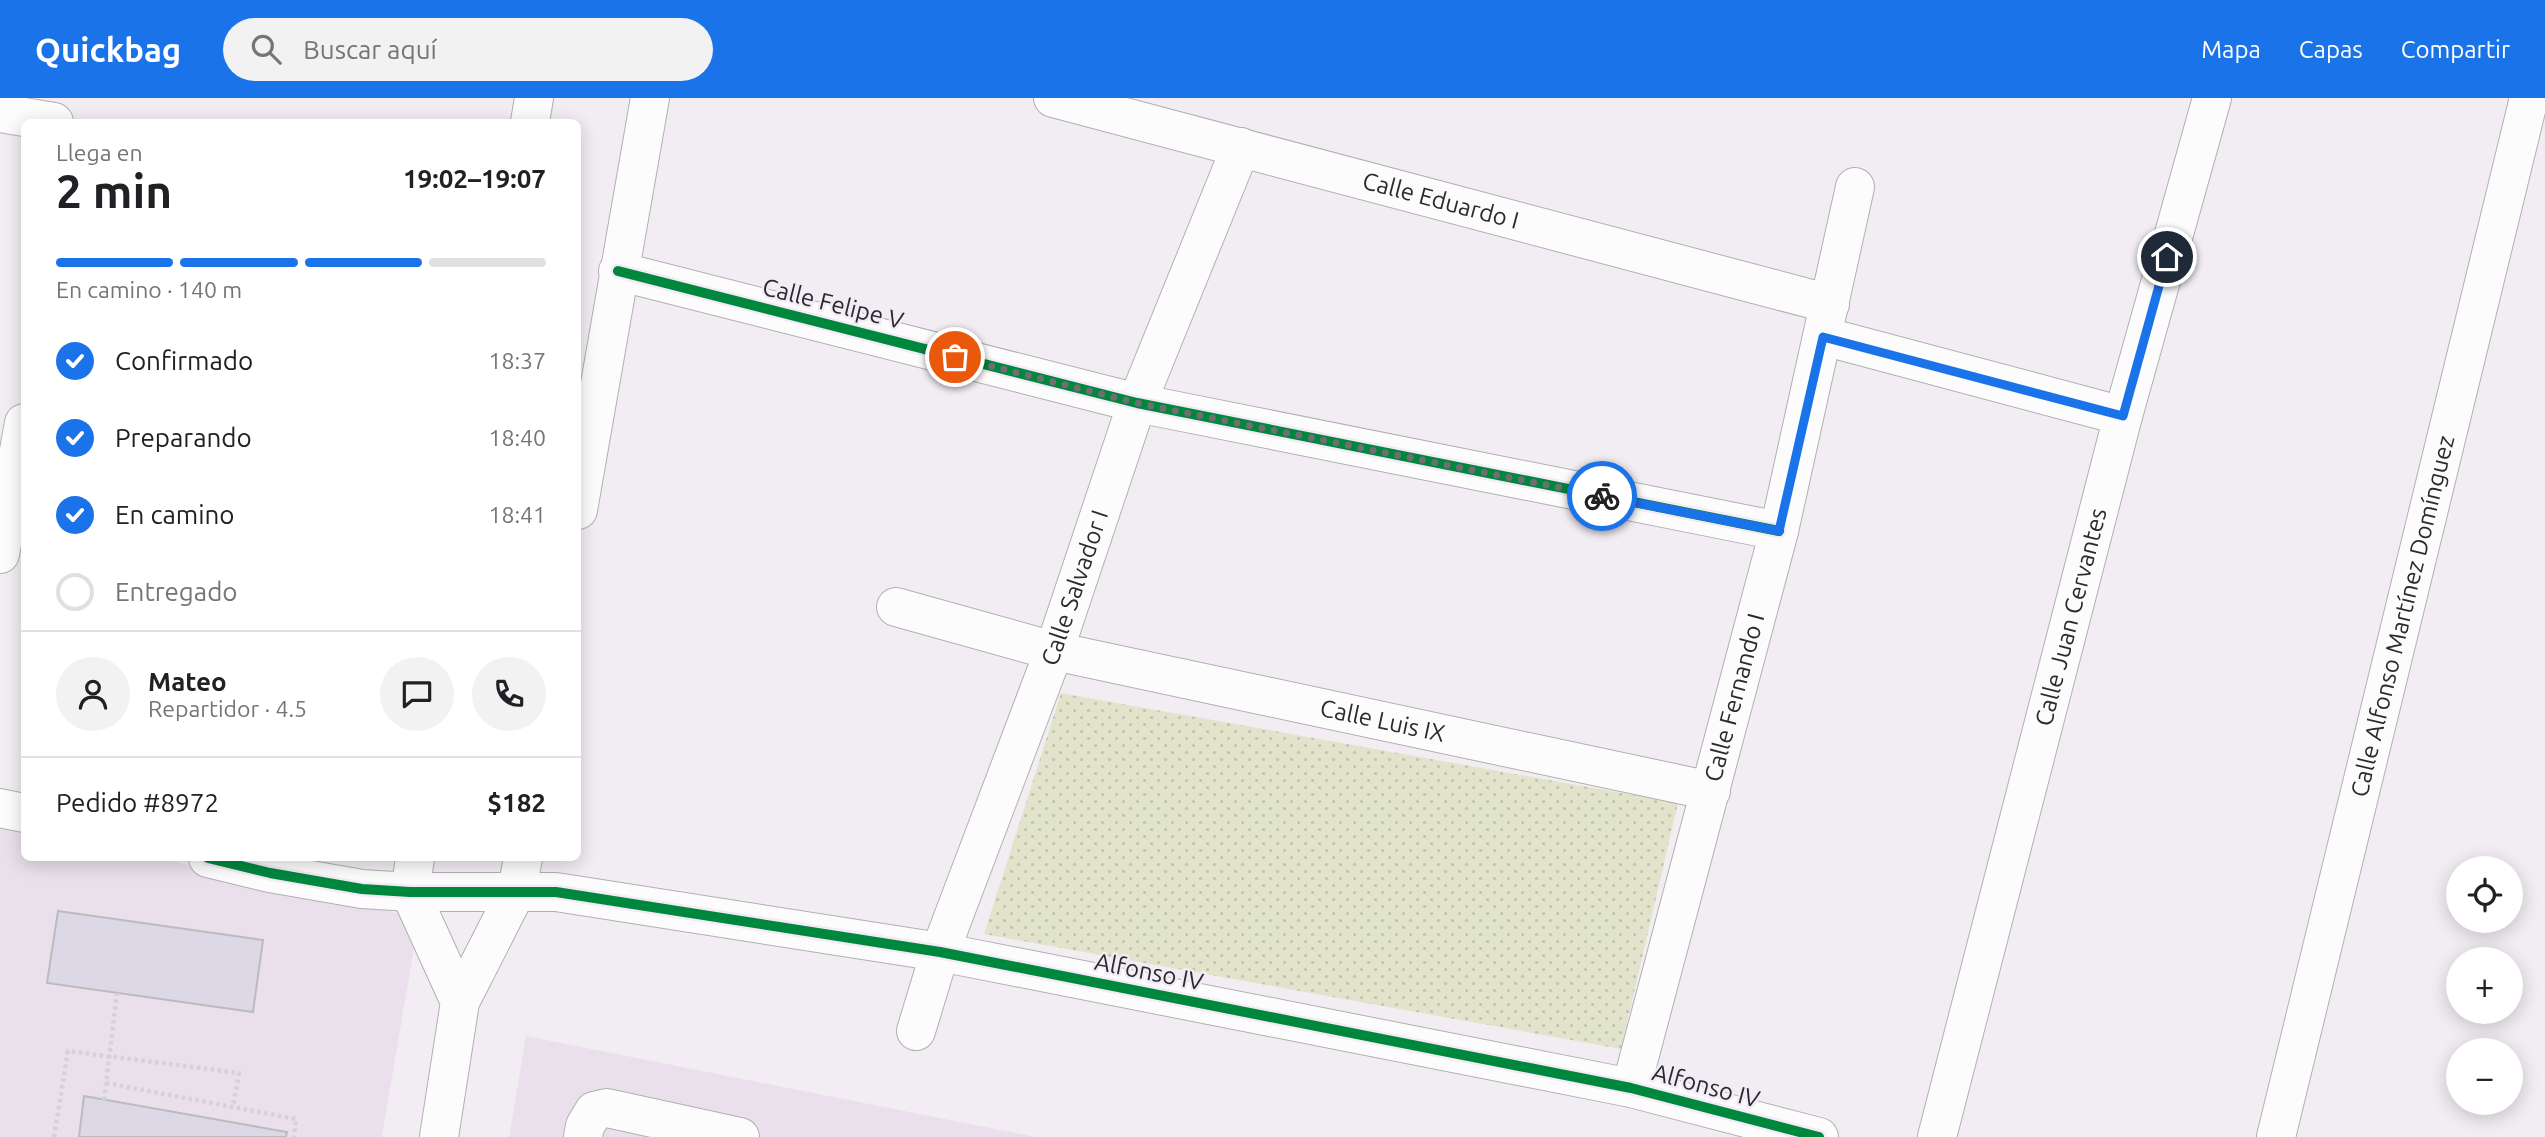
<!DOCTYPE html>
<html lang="es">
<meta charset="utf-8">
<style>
body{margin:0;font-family:Ubuntu,sans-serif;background:#f2f2f2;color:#202124;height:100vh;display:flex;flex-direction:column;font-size:26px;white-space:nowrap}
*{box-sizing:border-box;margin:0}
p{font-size:23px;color:#757577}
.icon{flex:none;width:38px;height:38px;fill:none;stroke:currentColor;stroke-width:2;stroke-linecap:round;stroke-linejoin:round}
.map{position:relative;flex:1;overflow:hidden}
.panel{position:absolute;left:21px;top:21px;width:560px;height:742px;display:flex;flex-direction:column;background:#fff;border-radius:10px;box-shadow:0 4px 18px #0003}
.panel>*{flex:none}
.fabs{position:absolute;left:2446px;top:758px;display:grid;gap:14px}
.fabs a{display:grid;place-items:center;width:77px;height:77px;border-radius:50%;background:#fff;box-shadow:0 4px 18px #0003;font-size:35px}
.pin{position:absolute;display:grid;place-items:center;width:60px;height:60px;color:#fff;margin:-30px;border:4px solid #fff;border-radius:50%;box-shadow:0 2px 7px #0007}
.courier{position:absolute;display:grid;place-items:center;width:70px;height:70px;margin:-35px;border:5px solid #1a73e8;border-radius:50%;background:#fff;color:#222;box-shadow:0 2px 9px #0007}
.overview em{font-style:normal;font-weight:700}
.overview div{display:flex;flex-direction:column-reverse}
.overview{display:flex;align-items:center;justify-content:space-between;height:119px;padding:0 35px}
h1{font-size:46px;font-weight:700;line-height:52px}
.bar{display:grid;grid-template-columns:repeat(4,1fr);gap:10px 7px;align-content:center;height:84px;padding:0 35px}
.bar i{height:9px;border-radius:5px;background:#e0e0e0}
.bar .current{background:#1a73e8}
.bar p{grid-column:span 4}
.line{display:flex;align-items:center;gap:18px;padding:0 35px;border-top:2px solid #e0e0e0}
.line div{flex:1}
.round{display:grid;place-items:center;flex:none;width:74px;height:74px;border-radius:37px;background:#f2f2f2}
ol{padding:0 35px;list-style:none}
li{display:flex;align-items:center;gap:21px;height:77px}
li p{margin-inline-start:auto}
li .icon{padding:7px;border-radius:50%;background:#1a73e8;color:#fff;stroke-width:4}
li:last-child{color:#757577}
li i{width:38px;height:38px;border:4px solid #e0e0e0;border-radius:50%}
header{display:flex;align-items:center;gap:42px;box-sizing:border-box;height:98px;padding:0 35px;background:#1a73e8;color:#fff}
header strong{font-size:33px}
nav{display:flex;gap:38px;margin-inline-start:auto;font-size:24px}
.search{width:490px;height:63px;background:#f2f2f2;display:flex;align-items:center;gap:18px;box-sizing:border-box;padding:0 24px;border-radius:38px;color:#757577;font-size:26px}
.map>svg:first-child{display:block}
</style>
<header>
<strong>Quickbag</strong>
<div class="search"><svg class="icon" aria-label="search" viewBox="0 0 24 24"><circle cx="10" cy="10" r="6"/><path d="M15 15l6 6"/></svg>Buscar aquí</div>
<nav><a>Mapa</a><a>Capas</a><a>Compartir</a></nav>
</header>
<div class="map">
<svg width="2545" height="1039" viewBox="0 0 2545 1039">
<defs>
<pattern id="park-dots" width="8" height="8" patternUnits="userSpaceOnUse" patternTransform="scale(1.75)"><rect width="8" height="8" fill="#e1e4cb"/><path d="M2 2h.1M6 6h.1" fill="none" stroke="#c1c4af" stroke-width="1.8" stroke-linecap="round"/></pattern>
</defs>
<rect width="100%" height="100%" fill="#f2edf3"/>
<path fill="#eae0ec" d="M 0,723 L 24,729 L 24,760 L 157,760 L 419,820 L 382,1039 L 0,1039 Z
M 526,938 L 1036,1039 L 509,1039 Z"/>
<path fill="url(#park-dots)" d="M 1061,595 L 1678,705 L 1621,951 L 984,836 Z"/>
<path fill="#dcd8e5" stroke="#bdbabf" stroke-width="2" d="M 58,813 L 263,842 L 253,914 L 47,885 Z
M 84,998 L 287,1034 L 286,1039 L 79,1039 Z"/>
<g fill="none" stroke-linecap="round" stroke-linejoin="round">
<defs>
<g id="minor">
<path id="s1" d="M 1053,0 L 1830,206"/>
<path d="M 0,15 L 54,24"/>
<path d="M 618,173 L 1137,305 L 1779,433"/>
<path d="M 1823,238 L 2123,318"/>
<path d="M 0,456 L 24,325"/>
<path id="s2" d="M 896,509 L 1054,553 L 1711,693"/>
<path d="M 0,710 L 24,715"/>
<path d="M 208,760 L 270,775 L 362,791 L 410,794 L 556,794 L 940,854 L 1631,990 L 1819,1039"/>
<path id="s3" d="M 916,933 L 940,854 L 1054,553 L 1137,305 L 1241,49"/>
<path id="s4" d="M 1631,990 L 1779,433 L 1855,89"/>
<path d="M 583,1039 L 585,1028 L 594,1013 L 607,1010 L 740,1039"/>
<path id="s5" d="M 1937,1039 L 2123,318 L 2212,0"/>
<path id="s6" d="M 2276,1039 L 2529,0"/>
</g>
<path id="major" d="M 530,24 L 534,0
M 578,412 L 650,0
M 415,760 L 410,794 L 460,904
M 439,1039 L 460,904 L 517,792 L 523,760"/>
</defs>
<use href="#minor" stroke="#b2afb3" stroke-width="40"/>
<use href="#major" stroke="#b2afb3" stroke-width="40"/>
<path stroke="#d3d3d4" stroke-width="4.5" stroke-dasharray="3.5 3.5" stroke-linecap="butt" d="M 106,985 L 296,1021 L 294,1039
M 104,1002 L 117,895
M 54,1039 L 68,953 L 239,975 L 233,1009"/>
<use href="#minor" stroke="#fdfcfd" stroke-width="38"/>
<use href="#major" stroke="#fdfcfd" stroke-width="38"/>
<defs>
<path id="cycleway" d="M 618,173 L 1137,305 L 1779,433
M 208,760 L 270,775 L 362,791 L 410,794 L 556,794 L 940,854 L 1631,990 L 1819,1039"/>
</defs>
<use href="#cycleway" stroke="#f3ebf5" stroke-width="15"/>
<use href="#cycleway" stroke="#00873e" stroke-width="10"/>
</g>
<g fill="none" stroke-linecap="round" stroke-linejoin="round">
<path stroke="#716e72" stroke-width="7" stroke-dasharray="0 12.6" d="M 955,259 L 1137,305 L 1602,398"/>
<path stroke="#1a73e8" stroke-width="9" d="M 1602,398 L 1779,433 L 1823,239 L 2123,318 L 2167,159"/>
</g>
<g text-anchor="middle" stroke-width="5" stroke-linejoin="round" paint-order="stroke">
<g font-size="24" fill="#2c2a2d" stroke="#f3ebf5">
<text dy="8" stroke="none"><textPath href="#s1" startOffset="401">Calle Eduardo I</textPath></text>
<text transform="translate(833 206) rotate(14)" y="8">Calle Felipe V</text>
<text dy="8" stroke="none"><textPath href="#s3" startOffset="471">Calle Salvador I</textPath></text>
<text dy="8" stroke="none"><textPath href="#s5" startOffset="537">Calle Juan Cervantes</textPath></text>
<text dy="8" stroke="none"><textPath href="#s6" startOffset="536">Calle Alfonso Martínez Domínguez</textPath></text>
<text dy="8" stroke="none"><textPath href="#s4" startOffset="404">Calle Fernando I</textPath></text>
<text dy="8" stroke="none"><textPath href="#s2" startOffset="500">Calle Luis IX</textPath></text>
<text transform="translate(1149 874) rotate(11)" y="8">Alfonso IV</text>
<text transform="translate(1706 988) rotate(15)" y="8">Alfonso IV</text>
</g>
</g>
</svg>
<div class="fabs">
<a><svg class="icon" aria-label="locate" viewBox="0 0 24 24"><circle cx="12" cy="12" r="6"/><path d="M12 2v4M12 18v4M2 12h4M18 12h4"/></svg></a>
<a>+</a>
<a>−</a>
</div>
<div class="pin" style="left:955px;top:259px;background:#ea580c"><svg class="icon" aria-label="bag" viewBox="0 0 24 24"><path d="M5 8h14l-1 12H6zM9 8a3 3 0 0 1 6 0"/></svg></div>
<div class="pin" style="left:2167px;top:159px;background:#1f2937"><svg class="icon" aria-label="home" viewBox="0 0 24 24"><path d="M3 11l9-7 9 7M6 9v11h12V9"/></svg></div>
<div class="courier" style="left:1602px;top:398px"><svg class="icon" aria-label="bike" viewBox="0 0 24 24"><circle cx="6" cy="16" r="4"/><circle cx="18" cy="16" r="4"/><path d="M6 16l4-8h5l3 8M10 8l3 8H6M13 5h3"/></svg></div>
<section class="panel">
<div class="overview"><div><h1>2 min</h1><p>Llega en</p></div><em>19:02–19:07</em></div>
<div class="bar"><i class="current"></i><i class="current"></i><i class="current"></i><i></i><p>En camino · 140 m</p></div>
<ol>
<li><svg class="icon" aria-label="check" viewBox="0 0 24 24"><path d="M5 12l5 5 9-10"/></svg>Confirmado<p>18:37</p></li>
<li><svg class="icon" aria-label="check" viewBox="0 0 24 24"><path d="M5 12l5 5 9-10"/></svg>Preparando<p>18:40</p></li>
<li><svg class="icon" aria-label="check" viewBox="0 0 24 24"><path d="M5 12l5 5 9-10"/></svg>En camino<p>18:41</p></li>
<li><i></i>Entregado</li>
</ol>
<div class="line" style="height:126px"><a class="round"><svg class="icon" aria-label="person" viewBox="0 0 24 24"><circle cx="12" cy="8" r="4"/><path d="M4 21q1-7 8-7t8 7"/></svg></a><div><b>Mateo</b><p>Repartidor · 4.5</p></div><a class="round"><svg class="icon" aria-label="chat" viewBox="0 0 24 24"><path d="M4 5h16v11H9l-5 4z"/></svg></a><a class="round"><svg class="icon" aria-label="phone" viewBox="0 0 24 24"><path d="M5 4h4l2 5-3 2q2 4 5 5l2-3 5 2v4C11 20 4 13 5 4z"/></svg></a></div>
<div class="line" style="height:91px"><div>Pedido #8972</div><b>$182</b></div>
</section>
</div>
